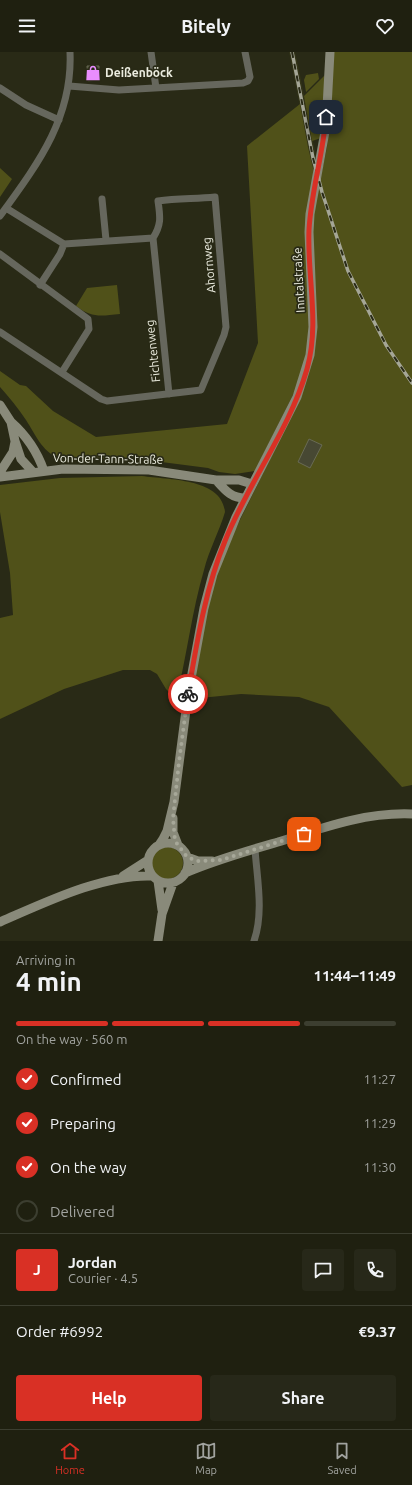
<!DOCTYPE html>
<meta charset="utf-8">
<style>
body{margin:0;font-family:Ubuntu,sans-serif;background:#272819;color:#f1f3f6;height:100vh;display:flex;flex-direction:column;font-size:15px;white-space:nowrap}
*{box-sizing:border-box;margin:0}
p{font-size:13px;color:#a1a39f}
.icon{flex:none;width:22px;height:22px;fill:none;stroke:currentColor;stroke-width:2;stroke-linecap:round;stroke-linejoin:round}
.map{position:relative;height:889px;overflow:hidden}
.panel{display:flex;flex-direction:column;background:#1f2010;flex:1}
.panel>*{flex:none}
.pin{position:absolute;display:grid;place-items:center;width:34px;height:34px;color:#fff;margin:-17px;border-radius:8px;box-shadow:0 2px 6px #0006}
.courier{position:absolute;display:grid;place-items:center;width:40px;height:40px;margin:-20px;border:3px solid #d93025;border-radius:50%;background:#fff;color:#222;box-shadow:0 1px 5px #0007}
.overview em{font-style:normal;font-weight:600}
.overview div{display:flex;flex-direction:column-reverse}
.overview{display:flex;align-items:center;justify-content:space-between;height:68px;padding:0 16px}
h1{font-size:26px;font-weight:600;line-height:30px}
.bar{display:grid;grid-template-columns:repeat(4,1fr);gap:6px 4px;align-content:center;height:48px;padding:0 16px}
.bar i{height:5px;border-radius:3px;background:#3c3e30}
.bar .on{background:#d93025}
.bar p{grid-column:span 4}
.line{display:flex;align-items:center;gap:10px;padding:0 16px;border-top:1px solid #3c3e30}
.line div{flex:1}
.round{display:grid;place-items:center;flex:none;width:42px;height:42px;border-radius:4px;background:#272819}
ol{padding:0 16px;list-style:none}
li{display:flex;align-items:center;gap:12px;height:44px}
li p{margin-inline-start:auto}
li .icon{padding:4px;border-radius:50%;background:#d93025;color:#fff;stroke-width:4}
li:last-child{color:#a1a39f}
li i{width:22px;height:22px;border:2px solid #3c3e30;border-radius:50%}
.primary-button{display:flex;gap:8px;margin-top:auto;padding:8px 16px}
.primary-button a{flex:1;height:46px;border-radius:4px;background:#d93025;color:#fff;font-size:16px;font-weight:600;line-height:46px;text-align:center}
.primary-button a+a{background:#272819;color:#f1f3f6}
header{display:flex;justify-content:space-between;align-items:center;height:52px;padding:0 16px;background:#1f2010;font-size:18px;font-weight:600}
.tab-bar{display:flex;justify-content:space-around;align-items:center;height:56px;border-top:1px solid #3c3e30;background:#1f2010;font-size:11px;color:#a1a39f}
.tab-bar a{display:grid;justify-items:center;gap:2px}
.tab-bar .on{color:#d93025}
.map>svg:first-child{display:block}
</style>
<header><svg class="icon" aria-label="menu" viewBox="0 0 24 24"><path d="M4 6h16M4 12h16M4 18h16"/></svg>Bitely<svg class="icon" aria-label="heart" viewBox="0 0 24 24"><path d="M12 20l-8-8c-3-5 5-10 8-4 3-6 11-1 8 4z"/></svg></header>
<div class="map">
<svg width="412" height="889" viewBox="0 0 412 889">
<rect width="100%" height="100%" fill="#292a16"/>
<path fill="#333418" d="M 289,0 L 295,0 L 298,13 L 317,109 L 314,120 L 308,95 Z"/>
<path fill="#505119" d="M 334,0 L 412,0 L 412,733 L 402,735 L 329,655 L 299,645 L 241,642 L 200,646 L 194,628 L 208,556 L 217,522 L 229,490 L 300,347 L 305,332 L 313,210 L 313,162 L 327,95 Z
M 318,21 L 319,27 L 306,40 L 304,28 L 306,23 Z
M 325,23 L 321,86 L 312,89 L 304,44 Z
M 300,52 L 308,95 L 314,120 L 309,291 L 299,331 L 255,419 L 235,422 L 219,420 L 208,416 L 146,408 L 58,406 C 42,399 35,382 26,368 C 18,356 9,345 0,335 L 0,319 L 20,333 L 26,334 L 53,359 L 96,385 L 227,372 L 258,291 L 247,94 Z
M 0,116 L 12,127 L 0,145 Z
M 117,233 L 120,262 C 100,264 92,266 76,254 L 87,236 Z
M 142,424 C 169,428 222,426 225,460 C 219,480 209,498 204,518 C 192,559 187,602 177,644 L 172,643 L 166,637 L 157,622 L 150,618 L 123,618 L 64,637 L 0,667 L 0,566 L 13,563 L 10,521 L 0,460 L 0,433 L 60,426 Z
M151 811a16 16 0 1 1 32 0a16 16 0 1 1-32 0Z"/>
<path fill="#474833" stroke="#696b54" d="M 87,14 L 99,14 L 99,28 L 88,29 Z
M 309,387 L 322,393 L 310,416 L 298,410 Z"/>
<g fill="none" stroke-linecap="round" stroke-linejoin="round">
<path stroke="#66675d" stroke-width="7" d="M 151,0 L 156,36
M 69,34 L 119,38 L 243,31 L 248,29 L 250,25 L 245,0
M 0,36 L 26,53 L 59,68
M 102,147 L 106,188
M 6,156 L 64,192 L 153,186
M 0,164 C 37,113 73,66 70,0
M 153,186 L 169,342
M 0,202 L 88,267 L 89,277 L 62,320
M 40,233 L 60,202 L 64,192
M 0,280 L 101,347 L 107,349 L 201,338 L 224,283 L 226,275 L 215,145 C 195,147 177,146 158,149 C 160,164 162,172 153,186
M 254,889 C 264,860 257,827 255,797"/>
<path stroke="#898a7a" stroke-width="9" d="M 0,353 L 11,370 L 15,389 L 21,407 L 33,420
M 11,370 C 27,384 37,399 44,419
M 0,420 L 13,400 L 15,390
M 0,425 L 63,417 L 149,418 L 216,428 L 239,428 L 252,432
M 216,428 C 225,438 231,446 245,446
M 173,766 L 173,780 L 178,793
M148 811a20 20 0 1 1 40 0a20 20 0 1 1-40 0Z
M 159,793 L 163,787 L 167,779 L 174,750 L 188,643 L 204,556 L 213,522 L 236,465 L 297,345 L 310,303 L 313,275 L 309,180 L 310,162 L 326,74 L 330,0
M 187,805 L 198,809 L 212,809
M 185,821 C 215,808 247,799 278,790 C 322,776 365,760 412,762
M 123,824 L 148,808
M 158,829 L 162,858
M 0,870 C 44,851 103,822 152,824
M 158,889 L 162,862 L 173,831"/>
<defs>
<path id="rail" d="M 292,0 L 313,106 L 322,140 L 348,219 L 386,293 L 412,331"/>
</defs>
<use href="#rail" stroke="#a5a697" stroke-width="3.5"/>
<use href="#rail" stroke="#292a16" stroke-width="2" stroke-dasharray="6" stroke-linecap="butt"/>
</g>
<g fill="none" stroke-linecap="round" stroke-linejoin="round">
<path stroke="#a7a899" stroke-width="4" stroke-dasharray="0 7.2" d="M 188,642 L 179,710 L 173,766 L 175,789 L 187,805 L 198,809 L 221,808 L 304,782"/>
<path stroke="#d93025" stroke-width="5" d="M 188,642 C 197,590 205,538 225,489 C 248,431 290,377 307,317 C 320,271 307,225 309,178 C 311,140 323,103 326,65"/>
</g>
<defs>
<symbol id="shop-bare" viewBox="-9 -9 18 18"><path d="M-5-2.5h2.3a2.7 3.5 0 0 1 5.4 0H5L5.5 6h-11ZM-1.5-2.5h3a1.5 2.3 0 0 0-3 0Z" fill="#e98dfd" stroke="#292a16" stroke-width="2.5" paint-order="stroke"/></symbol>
</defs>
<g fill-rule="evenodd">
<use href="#shop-bare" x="82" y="10" width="22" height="22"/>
</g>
<g text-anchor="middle" stroke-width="3.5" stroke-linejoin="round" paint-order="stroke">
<g font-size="12" font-weight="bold" fill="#ebecdf" stroke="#292a16" text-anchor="start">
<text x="105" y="25">Deißenböck</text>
</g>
<g font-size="12" fill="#ebecdf" stroke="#292a16">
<text transform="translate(209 213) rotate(-95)" y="4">Ahornweg</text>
<text transform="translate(299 228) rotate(-93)" y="4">Inntalstraße</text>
<text transform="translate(153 299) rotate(-96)" y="4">Fichtenweg</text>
<text transform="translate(108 407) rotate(1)" y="4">Von-der-Tann-Straße</text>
</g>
</g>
</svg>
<div class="pin" style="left:304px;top:782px;background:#ea580c"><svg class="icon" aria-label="bag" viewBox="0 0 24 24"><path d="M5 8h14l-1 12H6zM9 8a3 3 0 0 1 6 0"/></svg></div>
<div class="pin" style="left:326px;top:65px;background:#1f2937"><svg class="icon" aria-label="home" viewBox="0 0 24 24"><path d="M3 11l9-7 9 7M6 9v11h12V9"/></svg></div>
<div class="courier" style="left:188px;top:642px"><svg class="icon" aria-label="bike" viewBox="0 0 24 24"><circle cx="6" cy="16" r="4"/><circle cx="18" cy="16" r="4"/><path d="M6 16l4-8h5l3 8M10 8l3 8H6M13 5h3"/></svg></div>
</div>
<section class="panel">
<div class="overview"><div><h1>4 min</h1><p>Arriving in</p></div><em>11:44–11:49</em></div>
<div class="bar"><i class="on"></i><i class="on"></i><i class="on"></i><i></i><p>On the way · 560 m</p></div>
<ol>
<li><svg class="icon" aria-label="check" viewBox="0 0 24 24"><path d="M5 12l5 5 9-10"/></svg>Confirmed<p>11:27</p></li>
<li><svg class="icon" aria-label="check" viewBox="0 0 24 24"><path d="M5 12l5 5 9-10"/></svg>Preparing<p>11:29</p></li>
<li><svg class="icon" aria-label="check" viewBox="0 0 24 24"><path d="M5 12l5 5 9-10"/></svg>On the way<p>11:30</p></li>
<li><i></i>Delivered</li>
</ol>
<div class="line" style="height:72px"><b class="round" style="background:#d93025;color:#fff">J</b><div><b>Jordan</b><p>Courier · 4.5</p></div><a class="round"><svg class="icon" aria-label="chat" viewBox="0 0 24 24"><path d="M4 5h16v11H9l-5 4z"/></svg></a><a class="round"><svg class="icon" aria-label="phone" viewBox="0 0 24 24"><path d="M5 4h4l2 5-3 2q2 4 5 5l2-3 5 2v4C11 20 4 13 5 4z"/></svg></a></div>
<div class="line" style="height:52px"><div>Order #6992</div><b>€9.37</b></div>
<div class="primary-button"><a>Help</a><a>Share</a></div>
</section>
<nav class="tab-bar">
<a class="on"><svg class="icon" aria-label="home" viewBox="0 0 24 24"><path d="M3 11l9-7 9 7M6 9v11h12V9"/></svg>Home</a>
<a><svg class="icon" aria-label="map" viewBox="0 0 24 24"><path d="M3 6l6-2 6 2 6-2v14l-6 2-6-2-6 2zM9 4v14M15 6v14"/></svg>Map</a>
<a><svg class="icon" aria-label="saved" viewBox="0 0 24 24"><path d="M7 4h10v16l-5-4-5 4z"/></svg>Saved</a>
</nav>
